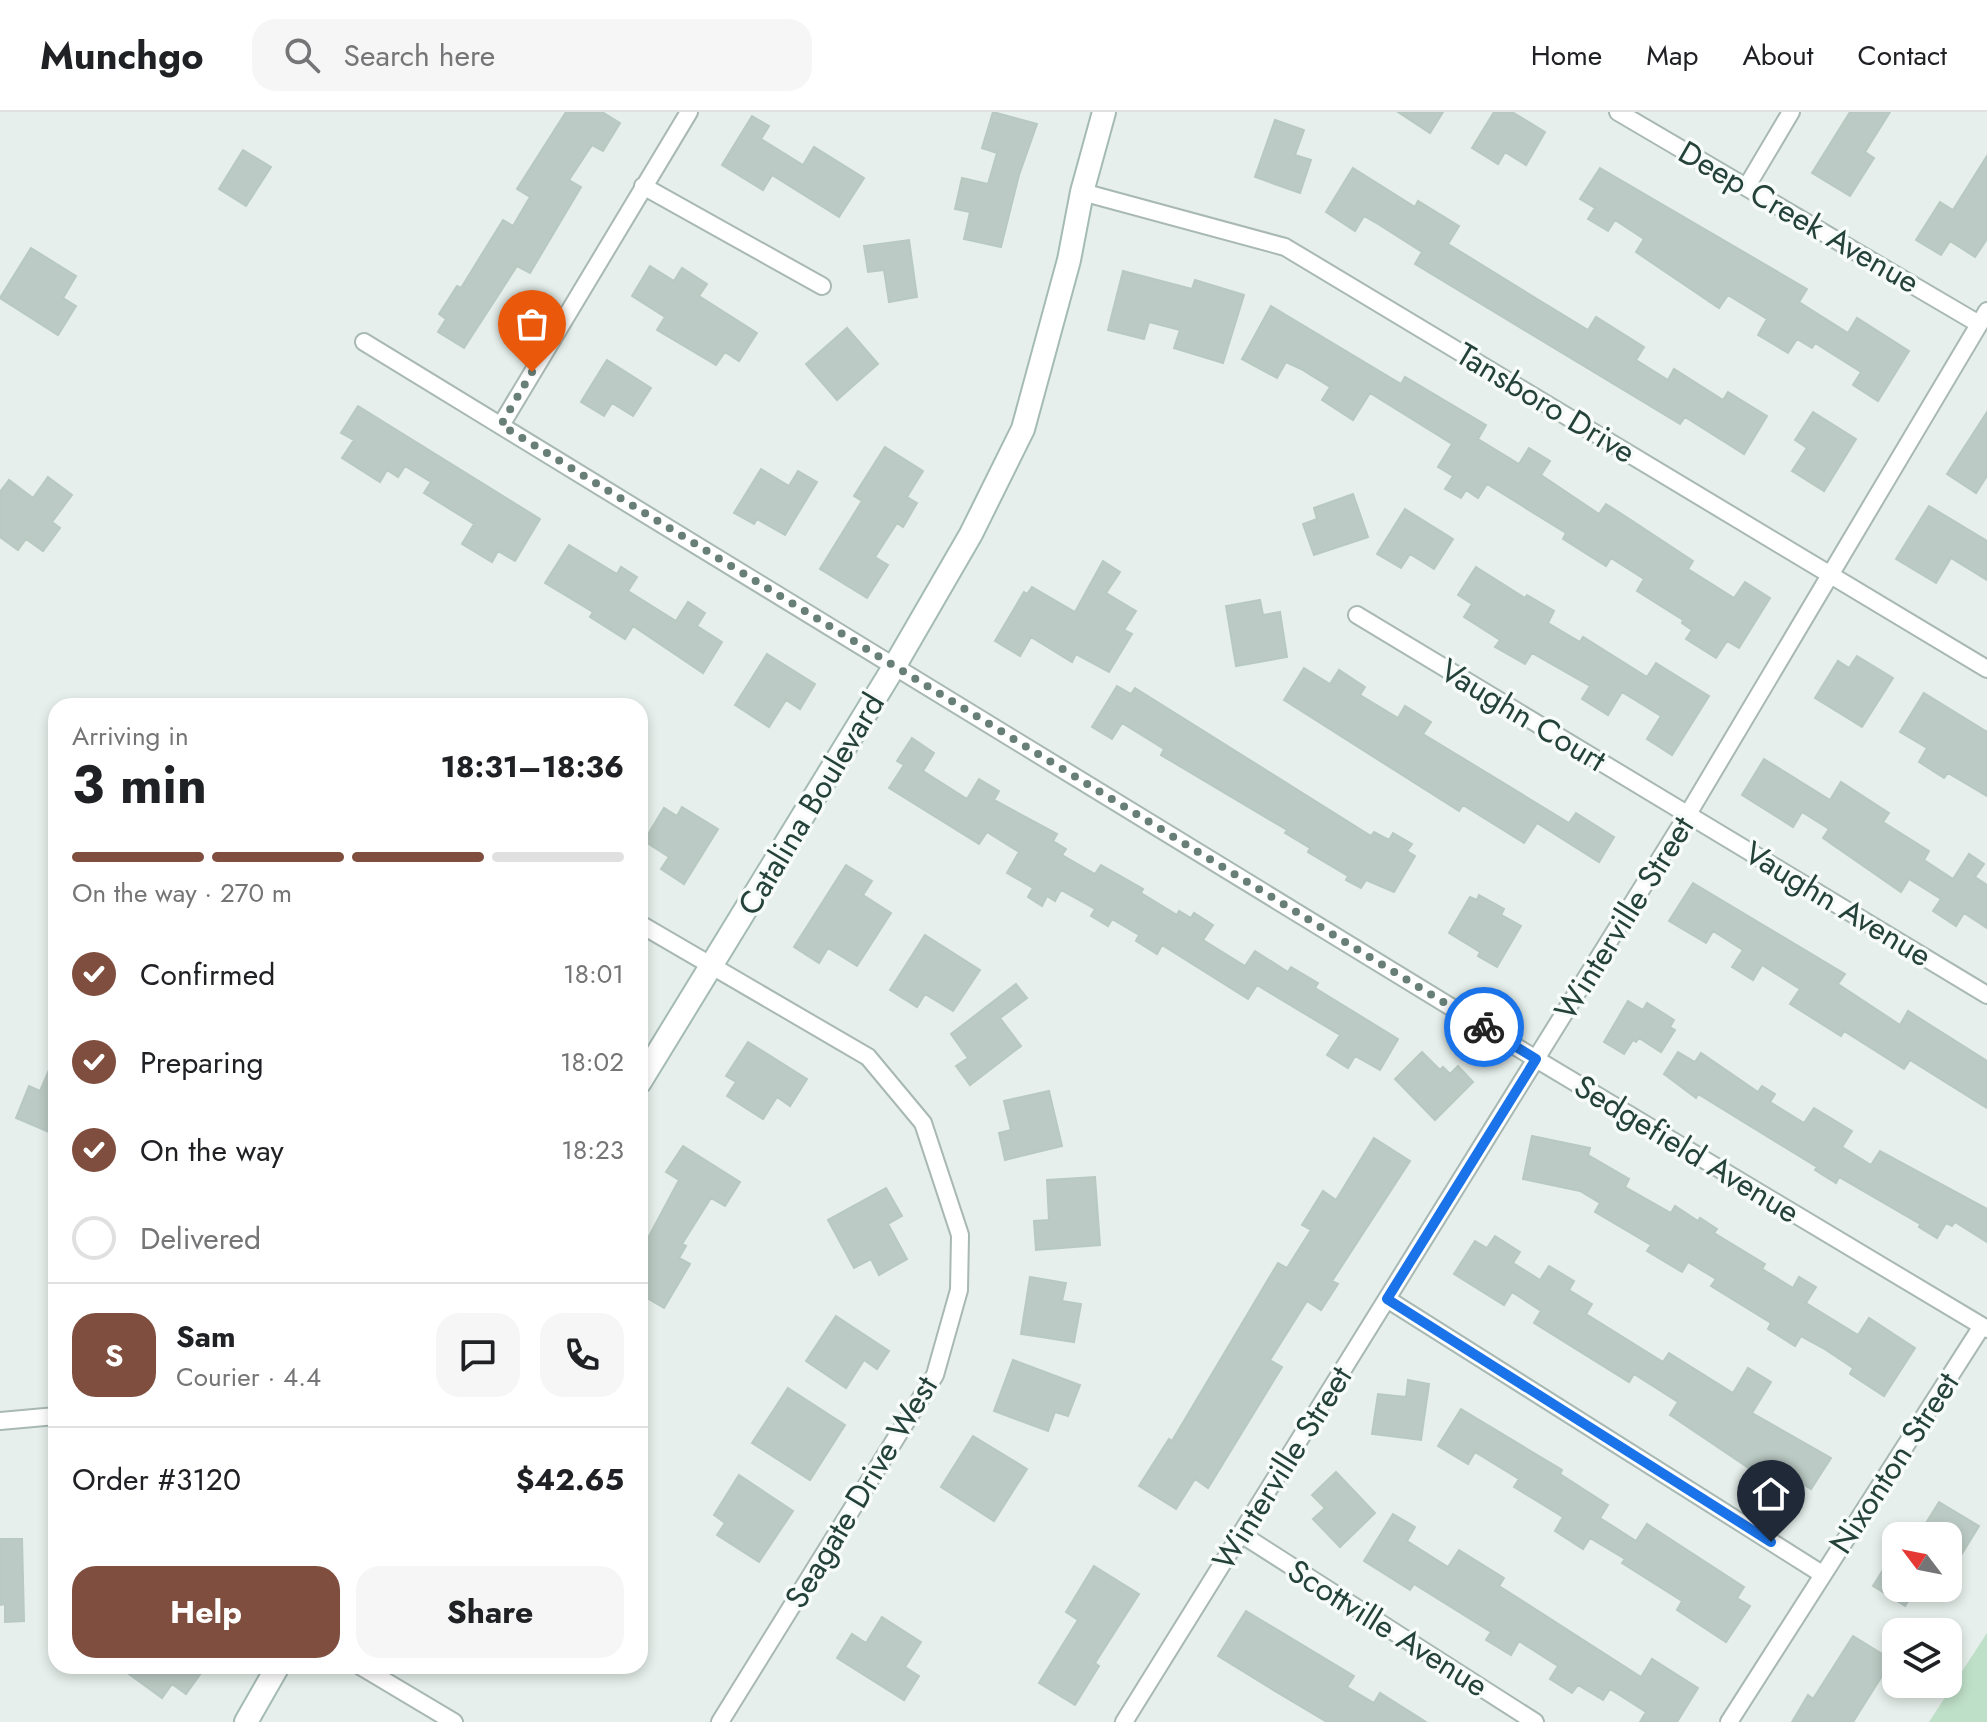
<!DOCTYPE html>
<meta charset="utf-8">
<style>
body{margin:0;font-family:Jost,sans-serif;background:#f6f6f6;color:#202124;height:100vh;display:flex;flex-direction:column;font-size:30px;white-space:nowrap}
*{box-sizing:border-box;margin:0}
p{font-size:26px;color:#757577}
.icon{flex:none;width:44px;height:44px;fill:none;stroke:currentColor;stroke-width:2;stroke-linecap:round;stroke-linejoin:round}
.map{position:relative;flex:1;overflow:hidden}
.sheet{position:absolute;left:48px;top:586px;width:600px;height:976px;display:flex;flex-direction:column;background:#fff;border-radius:24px;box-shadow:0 4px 12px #0003}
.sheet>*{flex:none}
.needle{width:52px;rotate:302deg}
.controls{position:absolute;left:1882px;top:1410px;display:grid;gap:16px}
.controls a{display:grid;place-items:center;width:80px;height:80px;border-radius:16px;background:#fff;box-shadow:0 4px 12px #0003;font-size:40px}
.pin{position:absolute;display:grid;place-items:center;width:68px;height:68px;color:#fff;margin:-82px -34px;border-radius:50% 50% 50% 0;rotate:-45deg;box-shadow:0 0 8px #0007}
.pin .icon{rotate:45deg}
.courier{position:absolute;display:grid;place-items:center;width:80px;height:80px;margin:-40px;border:6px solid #1a73e8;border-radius:50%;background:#fff;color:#222;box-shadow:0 2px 10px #0007}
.head em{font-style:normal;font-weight:700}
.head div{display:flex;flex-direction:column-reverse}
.head{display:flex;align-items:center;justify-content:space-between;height:136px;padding:0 24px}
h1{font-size:52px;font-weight:700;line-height:60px}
.bar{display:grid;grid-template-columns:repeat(4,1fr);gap:12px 8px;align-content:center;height:96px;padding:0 24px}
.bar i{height:10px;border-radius:6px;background:#e0e0e0}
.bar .current{background:#7f4e3f}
.bar p{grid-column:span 4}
.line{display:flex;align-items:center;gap:20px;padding:0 24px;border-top:2px solid #e0e0e0}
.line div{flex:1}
.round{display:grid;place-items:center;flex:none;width:84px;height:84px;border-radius:24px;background:#f6f6f6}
ol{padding:0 24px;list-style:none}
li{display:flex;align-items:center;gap:24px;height:88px}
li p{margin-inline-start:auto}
li .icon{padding:8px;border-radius:50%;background:#7f4e3f;color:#fff;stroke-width:4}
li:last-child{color:#757577}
li i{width:44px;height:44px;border:4px solid #e0e0e0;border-radius:50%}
.button{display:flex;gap:16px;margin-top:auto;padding:16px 24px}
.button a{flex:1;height:92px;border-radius:24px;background:#7f4e3f;color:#fff;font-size:32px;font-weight:700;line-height:92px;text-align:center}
.button a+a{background:#f6f6f6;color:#202124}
header{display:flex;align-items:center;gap:48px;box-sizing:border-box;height:112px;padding:0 40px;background:#fff;border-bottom:2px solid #e0e0e0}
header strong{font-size:38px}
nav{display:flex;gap:44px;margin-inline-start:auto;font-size:28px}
.search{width:560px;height:72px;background:#f6f6f6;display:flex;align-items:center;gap:20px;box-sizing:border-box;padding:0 28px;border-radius:24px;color:#757577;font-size:30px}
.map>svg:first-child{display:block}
</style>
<header>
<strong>Munchgo</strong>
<div class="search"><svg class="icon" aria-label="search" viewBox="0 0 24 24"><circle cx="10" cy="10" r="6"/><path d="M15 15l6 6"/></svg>Search here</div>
<nav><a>Home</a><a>Map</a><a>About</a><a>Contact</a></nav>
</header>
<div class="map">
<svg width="1987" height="1610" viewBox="0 0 1987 1610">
<rect width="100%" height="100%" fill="#e6efeb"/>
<path fill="#bfe0c8" d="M 1987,1521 L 1987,1610 L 1929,1610 Z"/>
<path fill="#bbcac4" stroke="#b8c9c2" stroke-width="2" d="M 566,0 L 602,0 L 620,11 L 603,39 L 592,33 L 569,68 L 581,75 L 530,161 L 517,154 L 464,236 L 438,220 L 446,207 L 439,202 L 457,174 L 461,176 L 503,108 L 513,114 L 530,85 L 517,77 Z
M 993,0 L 1037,12 L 1019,63 L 1001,135 L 964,127 L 970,100 L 955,97 L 962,66 L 988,72 L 997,41 L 982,36 Z
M 1398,0 L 1443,0 L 1430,21 Z
M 1494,0 L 1512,0 L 1545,20 L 1526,53 L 1505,40 L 1498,52 L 1472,36 Z
M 1850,0 L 1890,0 L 1865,40 L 1874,46 L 1850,84 L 1812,61 Z
M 752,4 L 769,14 L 761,27 L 803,53 L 814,35 L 864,66 L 839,105 L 772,63 L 763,78 L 722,53 Z
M 1275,8 L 1304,18 L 1295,43 L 1311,48 L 1300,81 L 1255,65 Z
M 243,38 L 271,55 L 246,94 L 219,77 Z
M 1987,44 L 1987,127 L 1975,145 L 1950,129 L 1941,143 L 1916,128 L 1940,90 L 1953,98 Z
M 1353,56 L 1415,95 L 1418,89 L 1459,114 L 1448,132 L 1529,182 L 1588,218 L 1596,205 L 1644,235 L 1636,248 L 1668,268 L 1674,257 L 1723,288 L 1728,280 L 1767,304 L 1744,342 L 1685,305 L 1680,312 L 1415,152 L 1422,140 L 1378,112 L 1364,104 L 1355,119 L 1326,100 Z
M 1600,56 L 1807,177 L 1799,190 L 1848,221 L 1857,206 L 1909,239 L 1878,289 L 1853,273 L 1861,260 L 1815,231 L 1812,236 L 1797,227 L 1788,241 L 1758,223 L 1767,207 L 1728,183 L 1719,196 L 1636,140 L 1644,127 L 1615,108 L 1608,119 L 1588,107 L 1595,96 L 1580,87 Z
M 909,128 L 917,185 L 889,190 L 884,158 L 868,160 L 864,134 Z
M 31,136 L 76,164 L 63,186 L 76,194 L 58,223 L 0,186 Z
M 650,154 L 674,169 L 682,156 L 707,172 L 699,184 L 757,221 L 739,249 L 725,240 L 716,253 L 657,218 L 665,205 L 632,184 Z
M 1123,159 L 1192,177 L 1195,168 L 1244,183 L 1223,251 L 1174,236 L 1180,218 L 1149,210 L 1144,227 L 1108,218 Z
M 1271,194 L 1401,272 L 1405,265 L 1486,313 L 1478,327 L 1519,352 L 1529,336 L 1550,349 L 1541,363 L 1599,402 L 1606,392 L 1634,410 L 1693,449 L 1688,457 L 1734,486 L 1745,470 L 1770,486 L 1739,536 L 1727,529 L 1716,546 L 1686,527 L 1692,518 L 1682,511 L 1683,508 L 1637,479 L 1644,467 L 1611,446 L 1606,454 L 1563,427 L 1566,421 L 1487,372 L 1478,386 L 1466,378 L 1461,386 L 1445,377 L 1453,364 L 1438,355 L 1452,332 L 1370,281 L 1353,308 L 1322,288 L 1330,275 L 1301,257 L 1286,250 L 1277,266 L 1242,247 Z
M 847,216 L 878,252 L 837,288 L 806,252 Z
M 607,248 L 651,276 L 633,304 L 612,291 L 604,304 L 581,290 Z
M 358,294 L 540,407 L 515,449 L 498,439 L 492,450 L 462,432 L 474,412 L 424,381 L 431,370 L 405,354 L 398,365 L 387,358 L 380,370 L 342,346 L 354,328 L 341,321 Z
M 1813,300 L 1856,327 L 1824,379 L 1792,359 L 1807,336 L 1795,328 Z
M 1987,300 L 1987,364 L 1976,381 L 1947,362 Z
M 885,335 L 923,359 L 907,385 L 917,391 L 903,415 L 897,411 L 875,445 L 888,453 L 867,486 L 820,457 L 862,389 L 854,384 Z
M 761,357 L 789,374 L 798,359 L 817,370 L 785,423 L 757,407 L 754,412 L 734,401 Z
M 48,365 L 72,383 L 52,410 L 60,416 L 43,439 L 26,427 L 18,438 L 0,425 L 0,380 L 9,368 L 33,386 Z
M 1353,382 L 1368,425 L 1314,443 L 1303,412 L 1317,407 L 1314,396 Z
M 1929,394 L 1987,429 L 1987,468 L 1951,446 L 1936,471 L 1896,447 Z
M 1405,397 L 1453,427 L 1434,457 L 1410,442 L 1401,456 L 1377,442 Z
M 569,433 L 617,462 L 621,455 L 637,465 L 628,479 L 676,509 L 688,490 L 705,501 L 697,514 L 722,530 L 703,561 L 633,514 L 625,527 L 590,505 L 593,500 L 545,471 Z
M 1103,449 L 1120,460 L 1106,481 L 1136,499 L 1124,518 L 1132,522 L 1109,560 L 1076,542 L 1072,550 L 1031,525 L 1020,544 L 995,529 L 1024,480 L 1027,482 L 1032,475 L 1075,500 Z
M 1476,455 L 1525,486 L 1527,483 L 1554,499 L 1548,511 L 1580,530 L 1583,525 L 1647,565 L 1656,551 L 1709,584 L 1672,643 L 1647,627 L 1661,604 L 1622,580 L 1608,603 L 1582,587 L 1590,574 L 1532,541 L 1525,552 L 1495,535 L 1500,528 L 1464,505 L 1472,492 L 1458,483 Z
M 1260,488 L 1263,503 L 1280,500 L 1287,545 L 1236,554 L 1226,494 Z
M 767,542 L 815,572 L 800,597 L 786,588 L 769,615 L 735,593 Z
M 1857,544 L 1893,566 L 1862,615 L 1815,586 L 1838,549 L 1849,556 Z
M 1304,556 L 1330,572 L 1339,558 L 1365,575 L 1360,583 L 1398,606 L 1405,594 L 1431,610 L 1423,622 L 1569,711 L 1576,701 L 1614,725 L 1599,750 L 1537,711 L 1524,731 L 1463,693 L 1459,699 L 1284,588 Z
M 1117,574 L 1131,582 L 1135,576 L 1371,724 L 1374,720 L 1389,728 L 1393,721 L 1412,732 L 1407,739 L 1415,744 L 1394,780 L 1366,768 L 1361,776 L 1346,768 L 1348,764 L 1308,740 L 1310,736 L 1285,721 L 1287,718 L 1161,643 L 1164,637 L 1122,611 L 1112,627 L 1092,615 Z
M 1924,581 L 1987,620 L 1987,684 L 1948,661 L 1944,666 L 1919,650 L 1927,636 L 1900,620 Z
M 912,626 L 934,641 L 923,659 L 967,687 L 979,667 L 999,679 L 994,688 L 1057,722 L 1053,729 L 1066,737 L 1062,743 L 1095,762 L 1101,753 L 1143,777 L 1141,781 L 1177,803 L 1179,799 L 1191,806 L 1194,801 L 1213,813 L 1203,828 L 1245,854 L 1255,839 L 1288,860 L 1291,855 L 1318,871 L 1315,876 L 1398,927 L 1380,958 L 1355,944 L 1348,956 L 1327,943 L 1340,923 L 1257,873 L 1248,887 L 1162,833 L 1157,842 L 1136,829 L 1139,823 L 1112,807 L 1108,814 L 1091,804 L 1095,797 L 1061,778 L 1055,789 L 1047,784 L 1042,794 L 1028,785 L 1033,776 L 1007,761 L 1019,740 L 987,720 L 979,732 L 889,676 L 904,653 L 897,649 Z
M 1764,647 L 1830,688 L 1841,670 L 1889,701 L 1883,710 L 1929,739 L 1924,748 L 1953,767 L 1969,742 L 1984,752 L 1975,765 L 1987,773 L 1987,816 L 1964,801 L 1956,814 L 1933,799 L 1941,787 L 1909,767 L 1901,780 L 1823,726 L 1829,717 L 1802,700 L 1793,715 L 1742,683 Z
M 682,695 L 718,717 L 684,772 L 661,757 L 669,745 L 644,729 L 664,696 L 677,704 Z
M 846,753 L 872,769 L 863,783 L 891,801 L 857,854 L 828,836 L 819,851 L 794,835 Z
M 1693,771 L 1845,862 L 1838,872 L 1900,913 L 1908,899 L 1987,949 L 1987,996 L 1910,948 L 1904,957 L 1844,919 L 1841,924 L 1790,892 L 1800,877 L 1762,853 L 1753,868 L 1732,855 L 1743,838 L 1713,819 L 1706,831 L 1669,809 Z
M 1479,783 L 1504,797 L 1501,803 L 1521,814 L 1497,855 L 1478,844 L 1480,840 L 1449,821 L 1470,785 L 1477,788 Z
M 925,823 L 980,858 L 953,899 L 925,882 L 917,895 L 890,878 Z
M 1016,872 L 1027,886 L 1000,906 L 1021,934 L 970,973 L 956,954 L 968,946 L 951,922 Z
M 1628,889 L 1643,898 L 1647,891 L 1674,908 L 1670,915 L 1675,918 L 1661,940 L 1639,926 L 1636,930 L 1633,928 L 1624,942 L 1604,930 Z
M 748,930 L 807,967 L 790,994 L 777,985 L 763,1007 L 727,984 L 736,970 L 726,964 Z
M 1422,940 L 1440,958 L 1443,955 L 1450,962 L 1458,954 L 1473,970 L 1435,1008 L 1395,967 Z
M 1678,940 L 1695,950 L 1701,941 L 1758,980 L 1762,974 L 1775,982 L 1770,990 L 1804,1011 L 1814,996 L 1852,1019 L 1842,1035 L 1871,1053 L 1880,1039 L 1987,1097 L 1987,1130 L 1955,1110 L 1952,1114 L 1946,1111 L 1937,1126 L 1919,1115 L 1920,1112 L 1839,1065 L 1836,1071 L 1815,1058 L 1817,1055 L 1698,982 L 1696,986 L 1664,962 Z
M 56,942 L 56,1023 L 16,1006 L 29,974 L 40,979 Z
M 1049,979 L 1062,1034 L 1005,1048 L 999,1021 L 1011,1018 L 1004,989 Z
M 1532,1024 L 1590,1036 L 1588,1043 L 1629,1067 L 1625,1075 L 1671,1101 L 1675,1094 L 1698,1109 L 1700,1106 L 1717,1117 L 1714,1121 L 1765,1152 L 1762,1157 L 1793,1176 L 1799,1165 L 1816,1175 L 1806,1191 L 1858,1223 L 1869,1206 L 1915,1236 L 1884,1284 L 1850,1262 L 1853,1256 L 1823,1236 L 1801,1224 L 1795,1234 L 1768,1217 L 1771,1211 L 1711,1174 L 1716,1167 L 1688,1150 L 1682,1160 L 1647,1139 L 1651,1133 L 1595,1100 L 1600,1091 L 1580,1079 L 1523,1067 Z
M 1374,1026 L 1410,1049 L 1332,1169 L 1338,1172 L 1321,1198 L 1307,1189 L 1270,1248 L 1282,1255 L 1208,1376 L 1195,1367 L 1176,1397 L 1139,1374 L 1169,1327 L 1172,1329 L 1278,1151 L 1287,1156 L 1311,1118 L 1302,1113 L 1323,1079 L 1336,1088 Z
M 683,1034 L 740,1070 L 725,1094 L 711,1086 L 682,1132 L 686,1134 L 679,1146 L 690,1152 L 664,1196 L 640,1182 L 640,1141 L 679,1068 L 666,1060 Z
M 1095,1065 L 1100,1133 L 1036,1138 L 1034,1109 L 1049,1108 L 1047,1068 Z
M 886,1076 L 902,1104 L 888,1112 L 907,1147 L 879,1163 L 871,1147 L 854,1156 L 828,1108 Z
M 1495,1124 L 1520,1140 L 1513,1151 L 1540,1168 L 1549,1154 L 1574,1169 L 1569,1178 L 1592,1192 L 1586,1202 L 1663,1250 L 1669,1241 L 1733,1281 L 1748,1256 L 1771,1270 L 1752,1301 L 1831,1346 L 1811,1377 L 1797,1368 L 1790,1380 L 1753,1359 L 1670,1303 L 1678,1290 L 1634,1262 L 1629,1270 L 1534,1211 L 1541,1199 L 1512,1180 L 1504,1193 L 1454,1162 L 1475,1129 L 1487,1136 Z
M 1030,1165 L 1066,1171 L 1062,1189 L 1081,1192 L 1074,1230 L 1021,1222 Z
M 836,1204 L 889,1239 L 877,1257 L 864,1248 L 846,1276 L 806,1249 Z
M 1013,1248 L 1080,1273 L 1068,1304 L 1055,1300 L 1048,1319 L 994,1299 Z
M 1408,1268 L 1429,1272 L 1421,1328 L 1372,1322 L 1378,1282 L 1406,1285 Z
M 788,1276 L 845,1313 L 810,1368 L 752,1331 Z
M 1461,1297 L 1562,1358 L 1560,1362 L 1608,1393 L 1600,1406 L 1636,1429 L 1647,1412 L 1744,1475 L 1737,1486 L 1750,1494 L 1726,1530 L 1677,1498 L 1682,1489 L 1622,1451 L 1625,1447 L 1590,1426 L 1583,1437 L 1555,1419 L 1563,1405 L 1514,1375 L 1519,1367 L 1475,1340 L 1468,1352 L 1438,1334 Z
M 973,1324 L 1027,1357 L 994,1409 L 941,1375 Z
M 1336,1360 L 1375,1401 L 1340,1435 L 1313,1407 L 1325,1396 L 1312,1383 Z
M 739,1363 L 793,1399 L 759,1450 L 717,1423 L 725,1411 L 714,1403 Z
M 1939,1390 L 1979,1414 L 1958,1448 L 1948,1441 L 1948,1424 L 1918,1424 Z
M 1393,1402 L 1415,1415 L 1407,1429 L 1448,1455 L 1459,1438 L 1504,1466 L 1499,1474 L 1641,1565 L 1652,1547 L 1698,1576 L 1677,1610 L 1640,1610 L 1646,1600 L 1610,1577 L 1603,1588 L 1578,1573 L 1572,1581 L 1550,1567 L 1558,1554 L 1519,1529 L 1511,1543 L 1486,1528 L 1491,1520 L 1414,1472 L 1410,1478 L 1364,1449 Z
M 0,1427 L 22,1427 L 24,1509 L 5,1510 L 5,1492 L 0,1493 Z
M 1896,1437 L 1896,1476 L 1917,1476 L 1905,1494 L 1873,1474 Z
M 1094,1454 L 1139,1482 L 1095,1551 L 1099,1554 L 1075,1593 L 1039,1571 L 1078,1508 L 1066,1500 Z
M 1246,1499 L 1354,1564 L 1347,1575 L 1374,1591 L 1380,1581 L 1426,1610 L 1327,1610 L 1270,1576 L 1218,1544 Z
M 882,1505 L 921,1530 L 905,1555 L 919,1564 L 904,1588 L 837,1546 L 852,1522 L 866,1531 Z
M 1853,1524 L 1892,1548 L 1853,1610 L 1792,1610 L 1808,1583 L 1813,1587 Z
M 118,1554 L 206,1554 L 186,1582 L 172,1572 L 162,1586 Z"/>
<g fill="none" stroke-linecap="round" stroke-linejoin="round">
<defs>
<path id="street" d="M 1618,0 L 1979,212
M 643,74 L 822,174
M 1747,74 L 1791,0
M 1082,80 L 1285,135 L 1987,557
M 364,230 L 1536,947 L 1987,1217
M 501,313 L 689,0
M 1357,503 L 1987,883
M 640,812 L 868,945 L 923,1011 L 960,1123 L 959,1178 L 935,1263 L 720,1610
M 1387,1187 L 1822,1462
M 0,1309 L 56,1304
M 1241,1422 L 1535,1610
M 360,1554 L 454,1610
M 1124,1610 L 1688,702 L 1987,199
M 1729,1610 L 1982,1214"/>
<path id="secondary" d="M 640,970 L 894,555 L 971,422 L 1023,317 L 1069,148 L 1082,80 L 1104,0
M 246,1610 L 278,1554"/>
</defs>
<use href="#street" stroke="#a8b8b2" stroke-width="20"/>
<use href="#secondary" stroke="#a4bbb3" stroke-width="26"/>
<use href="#street" stroke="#fff" stroke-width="16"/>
<use href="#secondary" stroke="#fff" stroke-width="22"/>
</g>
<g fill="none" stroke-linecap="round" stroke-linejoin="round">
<path stroke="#687f78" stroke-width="8" stroke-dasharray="0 14.4" d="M 532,260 L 501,313 L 1484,915"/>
<path stroke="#1a73e8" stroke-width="10" d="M 1484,915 L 1536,947 L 1387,1187 L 1771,1430"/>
</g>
<g text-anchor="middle" stroke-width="7" stroke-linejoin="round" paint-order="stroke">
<g font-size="32" fill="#24423a" stroke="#f7fbf9">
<text transform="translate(1799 105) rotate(30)" y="11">Deep Creek Avenue</text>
<text transform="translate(1546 291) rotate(31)" y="11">Tansboro Drive</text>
<text transform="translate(1523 603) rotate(31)" y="11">Vaughn Court</text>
<text transform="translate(811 692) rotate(-59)" y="11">Catalina Boulevard</text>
<text transform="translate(1838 792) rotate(31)" y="11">Vaughn Avenue</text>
<text transform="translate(1624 806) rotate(-58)" y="11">Winterville Street</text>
<text transform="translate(1687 1037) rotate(31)" y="11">Sedgefield Avenue</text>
<text transform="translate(1894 1351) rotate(-57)" y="11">Nixonton Street</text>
<text transform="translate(1282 1356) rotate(-58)" y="11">Winterville Street</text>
<text transform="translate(861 1380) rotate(-59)" y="11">Seagate Drive West</text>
<text transform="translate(1388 1516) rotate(32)" y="11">Scottville Avenue</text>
</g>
</g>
</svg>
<div class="controls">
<a><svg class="needle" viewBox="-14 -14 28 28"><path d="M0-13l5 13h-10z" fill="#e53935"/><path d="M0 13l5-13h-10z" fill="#757577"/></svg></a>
<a><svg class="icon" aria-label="layers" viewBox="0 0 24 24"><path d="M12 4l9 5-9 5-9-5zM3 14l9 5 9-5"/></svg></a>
</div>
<div class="pin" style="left:532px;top:260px;background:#ea580c"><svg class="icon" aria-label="bag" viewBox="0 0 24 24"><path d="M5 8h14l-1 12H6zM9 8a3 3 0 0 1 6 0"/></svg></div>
<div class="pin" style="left:1771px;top:1430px;background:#1f2937"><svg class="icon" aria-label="home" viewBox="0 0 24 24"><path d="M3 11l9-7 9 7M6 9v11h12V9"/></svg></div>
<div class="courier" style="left:1484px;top:915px"><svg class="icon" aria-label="bike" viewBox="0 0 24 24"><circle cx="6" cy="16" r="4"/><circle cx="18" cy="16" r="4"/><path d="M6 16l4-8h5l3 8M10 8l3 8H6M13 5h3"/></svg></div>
<section class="sheet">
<div class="head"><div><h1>3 min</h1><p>Arriving in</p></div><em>18:31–18:36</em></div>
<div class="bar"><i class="current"></i><i class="current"></i><i class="current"></i><i></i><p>On the way · 270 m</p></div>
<ol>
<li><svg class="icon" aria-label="check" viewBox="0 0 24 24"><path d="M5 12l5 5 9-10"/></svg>Confirmed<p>18:01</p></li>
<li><svg class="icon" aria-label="check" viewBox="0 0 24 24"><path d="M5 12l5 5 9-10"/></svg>Preparing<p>18:02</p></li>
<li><svg class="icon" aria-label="check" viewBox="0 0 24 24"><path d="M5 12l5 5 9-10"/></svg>On the way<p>18:23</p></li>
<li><i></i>Delivered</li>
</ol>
<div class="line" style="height:144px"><b class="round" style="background:#7f4e3f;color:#fff">S</b><div><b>Sam</b><p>Courier · 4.4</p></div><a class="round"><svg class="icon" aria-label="chat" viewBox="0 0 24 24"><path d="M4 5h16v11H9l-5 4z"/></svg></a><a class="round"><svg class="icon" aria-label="phone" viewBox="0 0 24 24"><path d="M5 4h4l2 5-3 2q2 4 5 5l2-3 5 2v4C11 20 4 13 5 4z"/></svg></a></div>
<div class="line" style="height:104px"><div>Order #3120</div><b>$42.65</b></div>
<div class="button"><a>Help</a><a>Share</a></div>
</section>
</div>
